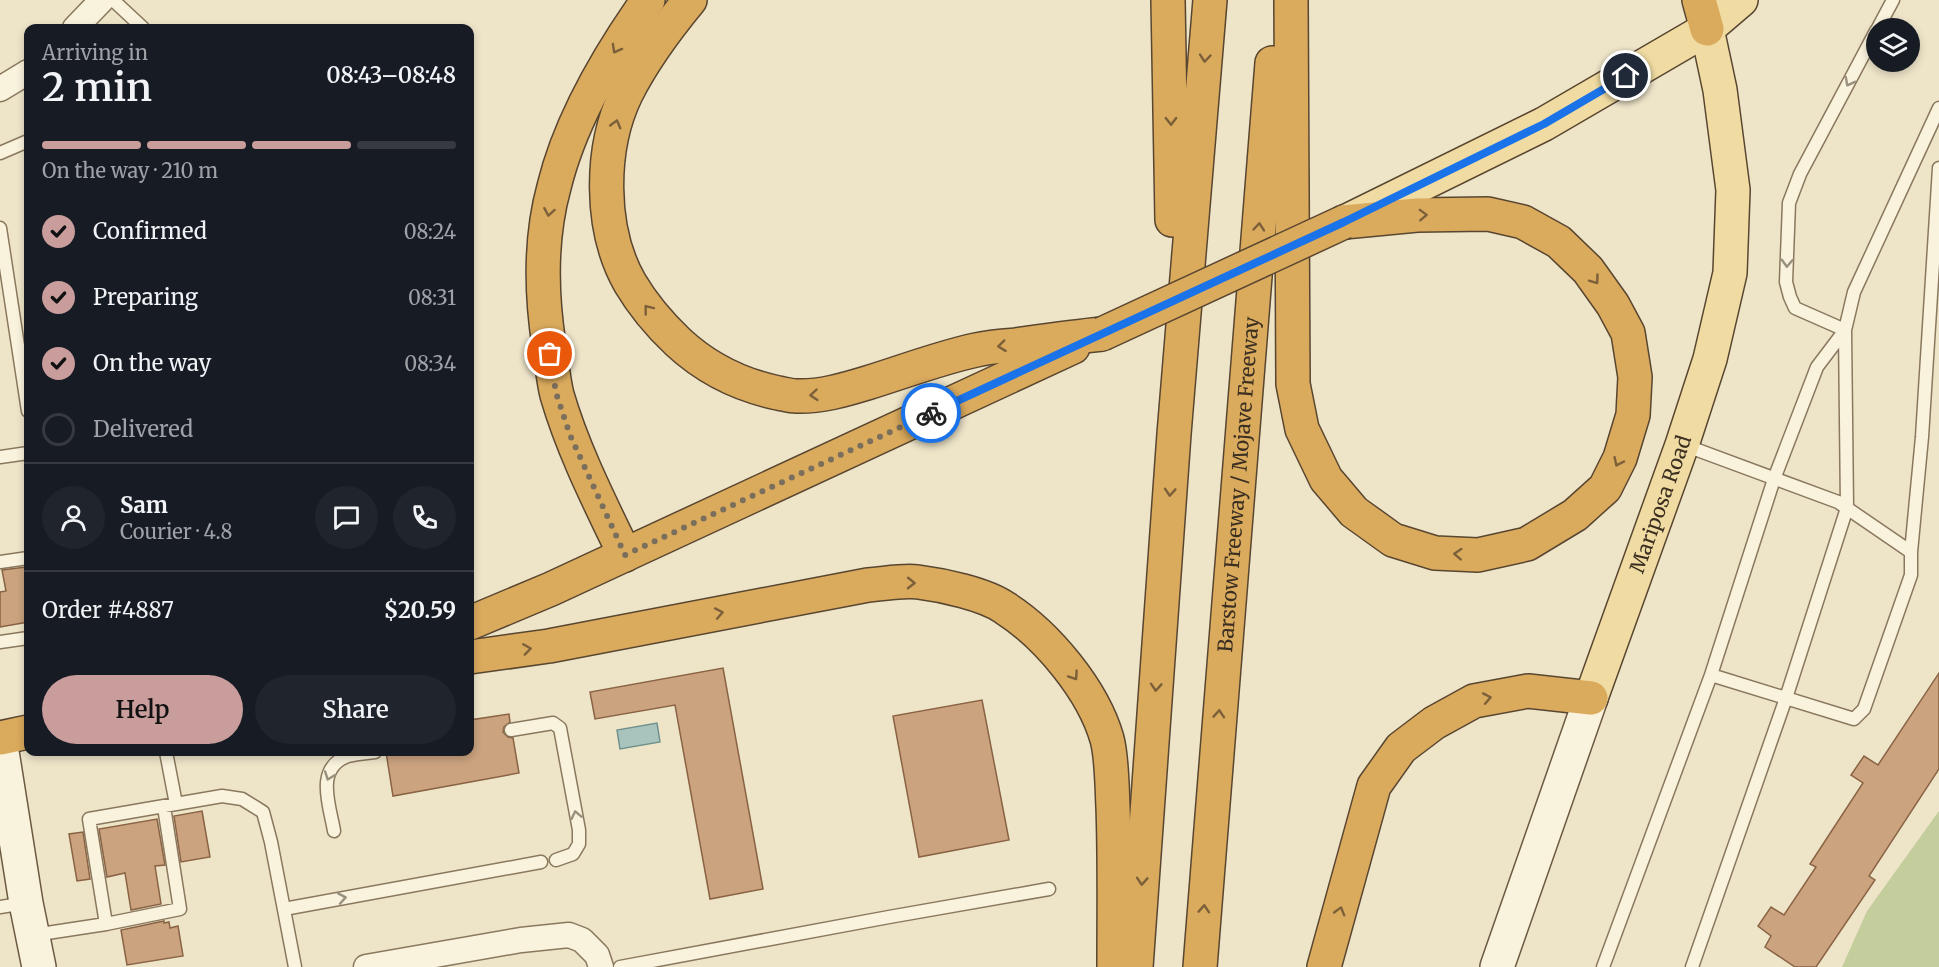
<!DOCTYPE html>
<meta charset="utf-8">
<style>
body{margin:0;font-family:Merriweather,serif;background:#20242c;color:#f1f3f6;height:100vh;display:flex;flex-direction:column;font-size:22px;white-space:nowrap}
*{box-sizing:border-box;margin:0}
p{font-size:20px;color:#9ea1a6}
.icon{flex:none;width:33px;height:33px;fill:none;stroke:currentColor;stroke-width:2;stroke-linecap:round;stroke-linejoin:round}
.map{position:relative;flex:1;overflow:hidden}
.panel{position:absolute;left:24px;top:24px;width:450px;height:732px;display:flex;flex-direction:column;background:#171b24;border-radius:12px;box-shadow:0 3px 9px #0003}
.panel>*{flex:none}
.fabs{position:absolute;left:1866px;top:18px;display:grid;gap:12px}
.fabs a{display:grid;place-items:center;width:54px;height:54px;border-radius:50%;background:#171b24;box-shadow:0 3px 9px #0003;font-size:30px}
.pin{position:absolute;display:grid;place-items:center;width:51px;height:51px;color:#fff;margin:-26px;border:3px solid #fff;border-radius:50%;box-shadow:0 2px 6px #0007}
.courier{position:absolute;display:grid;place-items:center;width:60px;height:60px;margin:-30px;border:4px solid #1a73e8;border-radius:50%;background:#fff;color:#222;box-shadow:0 2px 8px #0007}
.head em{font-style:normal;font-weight:600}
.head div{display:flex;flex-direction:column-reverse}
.head{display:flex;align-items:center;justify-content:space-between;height:102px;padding:0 18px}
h1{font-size:39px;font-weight:600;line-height:45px}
.bar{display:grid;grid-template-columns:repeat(4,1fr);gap:9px 6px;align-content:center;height:72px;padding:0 18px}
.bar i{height:8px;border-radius:4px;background:#363941}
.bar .on{background:#c99d9c}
.bar p{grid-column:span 4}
.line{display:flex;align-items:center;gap:15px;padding:0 18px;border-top:2px solid #363941}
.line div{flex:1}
.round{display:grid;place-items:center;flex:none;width:63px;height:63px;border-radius:32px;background:#20242c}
ol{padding:0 18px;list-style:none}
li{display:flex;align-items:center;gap:18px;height:66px}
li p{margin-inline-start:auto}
li .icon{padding:6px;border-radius:50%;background:#c99d9c;color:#111;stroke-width:4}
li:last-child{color:#9ea1a6}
li i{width:33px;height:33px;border:3px solid #363941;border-radius:50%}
.button{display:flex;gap:12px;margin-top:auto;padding:12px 18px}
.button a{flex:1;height:69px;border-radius:36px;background:#c99d9c;color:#111;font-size:24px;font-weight:600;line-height:69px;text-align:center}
.button a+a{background:#20242c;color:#f1f3f6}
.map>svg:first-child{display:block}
</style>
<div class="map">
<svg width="1939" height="967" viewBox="0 0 1939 967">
<rect width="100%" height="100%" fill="#eee5c9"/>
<path fill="#c4cd9c" d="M 1939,811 L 1939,967 L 1842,967 L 1867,911 Z"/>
<path fill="#a9c3bd" stroke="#70918b" stroke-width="1.5" d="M 657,723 L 660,742 L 620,749 L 617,730 Z"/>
<path fill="#cba37f" stroke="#896344" stroke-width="1.5" d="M 26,567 L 28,583 L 28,622 L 0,627 L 0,592 L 6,591 L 2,570 Z
M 723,668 L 763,889 L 710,899 L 675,705 L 595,719 L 590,692 Z
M 1939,673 L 1939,769 L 1869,876 L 1875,880 L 1816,967 L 1795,967 L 1765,947 L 1771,936 L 1758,926 L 1771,907 L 1784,915 L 1816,867 L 1810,864 L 1863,783 L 1851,775 L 1864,756 L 1878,765 Z
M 982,700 L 1009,840 L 919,857 L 893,716 Z
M 509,714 L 510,722 L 504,727 L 503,732 L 508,737 L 513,738 L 519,773 L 393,796 L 386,752 L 470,752 L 470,720 Z
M 202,811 L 210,857 L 181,862 L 174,816 Z
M 157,819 L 165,865 L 155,866 L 161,904 L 131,910 L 125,873 L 107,877 L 99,829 Z
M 83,832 L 90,879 L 77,881 L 69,834 Z
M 164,921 L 164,923 L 169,922 L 170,928 L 178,926 L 183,956 L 127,965 L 121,930 Z"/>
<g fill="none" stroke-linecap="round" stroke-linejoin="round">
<defs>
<path id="lane" d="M 113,0 L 143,28
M 1878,28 L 1893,0
M 0,153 L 28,141
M 0,228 L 28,411
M 1684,445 L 1838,502 L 1911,552 L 1911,575 L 1864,709 L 1854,719 L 1711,675
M 0,457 L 28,453
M 1911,552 L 1922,437 L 1939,168
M 0,562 L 28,558
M 0,642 L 28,638
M 511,730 L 553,723 L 560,728 L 579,830 L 579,844 L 573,854 L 556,860
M 166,752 L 176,804
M 334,831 C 330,806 314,768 348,756 C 356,754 366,753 375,752
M 0,907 L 25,903
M 284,909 L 541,862
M 106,924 L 89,819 L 222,796 L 242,799 L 263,812 L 271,842 L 295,967
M 34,935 L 106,924 L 180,909 L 164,807
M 620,967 L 889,917 L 1049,889
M 1603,967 L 1711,675 L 1774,479 L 1817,367 L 1845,330 L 1795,308 L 1790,297 L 1786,282 L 1789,203 L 1800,174 L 1876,31
M 1692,967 L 1786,698 L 1847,508 L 1845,330 L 1854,292 L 1939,108"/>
<path id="street" d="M 75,28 L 102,0
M 0,89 L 28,72
M 366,967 L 521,940 L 569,935 L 582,940 L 597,955 L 601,967"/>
<path id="secondary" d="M 0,739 L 26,903 L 39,967
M 1497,967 L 1591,698"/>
<g id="primary">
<path d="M 1345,222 L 1544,124 L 1707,29 L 1741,0"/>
<path id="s1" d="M 1591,698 L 1682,445 L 1710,359 L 1730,273 L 1733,190 L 1720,90 L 1707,29"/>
</g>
<g id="highway">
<path d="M 690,0 C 666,29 643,60 626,94 C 600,148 599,229 630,283 C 643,305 660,325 678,342 C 707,369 740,385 778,393 C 784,394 790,396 796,396 C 820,397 844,390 867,383 C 903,372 939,358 976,350 C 989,347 1003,346 1016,345 C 1045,341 1073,337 1102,334"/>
<path d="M 1168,0 L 1172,220"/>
<path d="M 1291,0 L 1293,384 L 1302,429 L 1326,479 L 1354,512 L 1393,540 L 1435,553 L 1478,555 L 1527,544 L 1575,515 L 1605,488 L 1620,458 L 1633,415 L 1635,377 L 1628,333 L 1613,305 L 1588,270 L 1559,242 L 1523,222 L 1488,214 L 1417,215 L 1344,222"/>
<path d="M 1699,0 L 1707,29"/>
<path d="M 625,555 C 600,503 573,450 557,395 C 553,379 552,362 549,345 C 541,293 540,238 554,187 C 570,121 609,55 648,0"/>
<path d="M 470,623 L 551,589 L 1073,347"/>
<path d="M 470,657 L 549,646 L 868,585 C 884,584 902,580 918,582 C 942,585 985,594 1005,608 C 1047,635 1093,690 1107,739 C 1112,757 1112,788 1113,807 C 1115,860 1114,914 1114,967"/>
<path d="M 0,738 L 28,732"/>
<path d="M 1136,967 L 1174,434 L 1210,0"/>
<path id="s2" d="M 1200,967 L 1272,63"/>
<path d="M 1324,967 L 1374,786 L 1401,748 L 1434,723 L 1474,701 L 1528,691 L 1591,698"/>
</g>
</defs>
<use href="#lane" stroke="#8a785e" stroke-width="15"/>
<use href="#street" stroke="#8a785e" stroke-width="27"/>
<use href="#secondary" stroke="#6c5941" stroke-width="36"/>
<use href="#primary" stroke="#594631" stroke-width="36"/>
<use href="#highway" stroke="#594631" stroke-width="36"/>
<use href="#lane" stroke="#f9f2dc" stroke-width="12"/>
<use href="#street" stroke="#f9f2dc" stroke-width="24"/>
<use href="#secondary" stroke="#f9f2dc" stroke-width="33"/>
<use href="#primary" stroke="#f0dca2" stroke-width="33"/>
<use href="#highway" stroke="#daaa5d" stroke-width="33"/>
<defs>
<path id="highway-bridge" d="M 1102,334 L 1344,222"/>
</defs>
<use href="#highway-bridge" stroke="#594631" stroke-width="36" stroke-linecap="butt"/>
<use href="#highway-bridge" stroke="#daaa5d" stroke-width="33"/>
</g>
<defs><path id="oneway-chevron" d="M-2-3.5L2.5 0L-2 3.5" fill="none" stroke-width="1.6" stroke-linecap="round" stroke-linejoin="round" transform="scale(1.5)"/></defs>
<g stroke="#7b6039">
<use href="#oneway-chevron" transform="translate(616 49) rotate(119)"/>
<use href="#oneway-chevron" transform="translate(1205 58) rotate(95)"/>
<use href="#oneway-chevron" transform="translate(1171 121) rotate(89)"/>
<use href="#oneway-chevron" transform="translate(616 124) rotate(-75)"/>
<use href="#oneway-chevron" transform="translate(549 212) rotate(100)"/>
<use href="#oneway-chevron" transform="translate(1423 215) rotate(-2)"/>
<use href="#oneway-chevron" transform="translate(1259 227) rotate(-85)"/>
<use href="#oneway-chevron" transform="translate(1595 280) rotate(54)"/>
<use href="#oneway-chevron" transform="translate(648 309) rotate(-128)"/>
<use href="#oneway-chevron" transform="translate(1002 346) rotate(173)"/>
<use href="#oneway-chevron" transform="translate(814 395) rotate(175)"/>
<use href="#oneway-chevron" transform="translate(1618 462) rotate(115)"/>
<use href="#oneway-chevron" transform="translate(1170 492) rotate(94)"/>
<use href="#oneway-chevron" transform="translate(1458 554) rotate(-177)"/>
<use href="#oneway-chevron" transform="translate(911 583) rotate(1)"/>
<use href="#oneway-chevron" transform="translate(719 613) rotate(-11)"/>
<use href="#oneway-chevron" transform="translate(527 649) rotate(-8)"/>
<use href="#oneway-chevron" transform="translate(1074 676) rotate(56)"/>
<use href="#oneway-chevron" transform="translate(1156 687) rotate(94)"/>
<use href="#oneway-chevron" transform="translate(1487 698) rotate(-11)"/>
<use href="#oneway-chevron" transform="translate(1219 714) rotate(-86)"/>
<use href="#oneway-chevron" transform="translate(1142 881) rotate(94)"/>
<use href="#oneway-chevron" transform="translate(1204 909) rotate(-86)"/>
<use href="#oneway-chevron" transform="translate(1340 911) rotate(-74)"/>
</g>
<g stroke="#9a907e">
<use href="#oneway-chevron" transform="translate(1849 82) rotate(118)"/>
<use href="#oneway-chevron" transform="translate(1787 263) rotate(92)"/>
<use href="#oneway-chevron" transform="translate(329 776) rotate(110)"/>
<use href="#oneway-chevron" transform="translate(576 815) rotate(-102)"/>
<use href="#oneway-chevron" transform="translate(342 898) rotate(-10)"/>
</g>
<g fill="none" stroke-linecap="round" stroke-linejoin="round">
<path stroke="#7a6f5c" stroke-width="6" stroke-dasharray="0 10.8" d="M 550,354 L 556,393 L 570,435 L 625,555 L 931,413"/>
<path stroke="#1a73e8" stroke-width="8" d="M 931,413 L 1344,222 L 1544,124 L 1626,76"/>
</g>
<g text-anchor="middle" stroke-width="4.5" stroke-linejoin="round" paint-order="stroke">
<g font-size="20" fill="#3b2f21" stroke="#f6efd8">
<text dy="7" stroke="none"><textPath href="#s2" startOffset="484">Barstow Freeway / Mojave Freeway</textPath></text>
<text dy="7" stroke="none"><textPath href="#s1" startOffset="206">Mariposa Road</textPath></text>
</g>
</g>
</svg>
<div class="fabs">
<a><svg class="icon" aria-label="layers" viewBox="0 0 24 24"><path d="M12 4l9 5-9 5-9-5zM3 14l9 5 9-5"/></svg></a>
</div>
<div class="pin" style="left:550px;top:354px;background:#ea580c"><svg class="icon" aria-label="bag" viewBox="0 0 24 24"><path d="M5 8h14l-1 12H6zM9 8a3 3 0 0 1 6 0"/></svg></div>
<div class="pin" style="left:1626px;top:76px;background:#1f2937"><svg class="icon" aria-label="home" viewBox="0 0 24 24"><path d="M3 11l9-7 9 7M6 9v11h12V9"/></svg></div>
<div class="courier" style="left:931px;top:413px"><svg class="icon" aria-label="bike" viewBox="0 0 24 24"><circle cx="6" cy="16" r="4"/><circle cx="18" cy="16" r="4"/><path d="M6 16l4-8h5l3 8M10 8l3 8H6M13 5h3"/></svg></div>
<section class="panel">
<div class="head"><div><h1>2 min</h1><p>Arriving in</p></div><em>08:43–08:48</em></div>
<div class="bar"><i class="on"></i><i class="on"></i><i class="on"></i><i></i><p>On the way · 210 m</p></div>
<ol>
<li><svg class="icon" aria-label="check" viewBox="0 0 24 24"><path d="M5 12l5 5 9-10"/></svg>Confirmed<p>08:24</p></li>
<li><svg class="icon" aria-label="check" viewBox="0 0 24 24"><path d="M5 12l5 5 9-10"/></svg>Preparing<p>08:31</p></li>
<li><svg class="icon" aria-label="check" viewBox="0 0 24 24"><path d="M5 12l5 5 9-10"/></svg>On the way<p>08:34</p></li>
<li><i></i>Delivered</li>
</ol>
<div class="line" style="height:108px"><a class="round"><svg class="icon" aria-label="person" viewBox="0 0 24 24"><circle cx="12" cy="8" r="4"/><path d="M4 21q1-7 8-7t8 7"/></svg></a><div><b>Sam</b><p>Courier · 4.8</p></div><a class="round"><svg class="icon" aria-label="chat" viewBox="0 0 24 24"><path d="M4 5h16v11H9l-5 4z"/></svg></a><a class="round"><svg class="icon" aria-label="phone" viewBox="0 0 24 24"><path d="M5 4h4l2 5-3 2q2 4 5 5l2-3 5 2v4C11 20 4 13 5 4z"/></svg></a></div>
<div class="line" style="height:78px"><div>Order #4887</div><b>$20.59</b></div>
<div class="button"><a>Help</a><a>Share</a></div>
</section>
</div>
